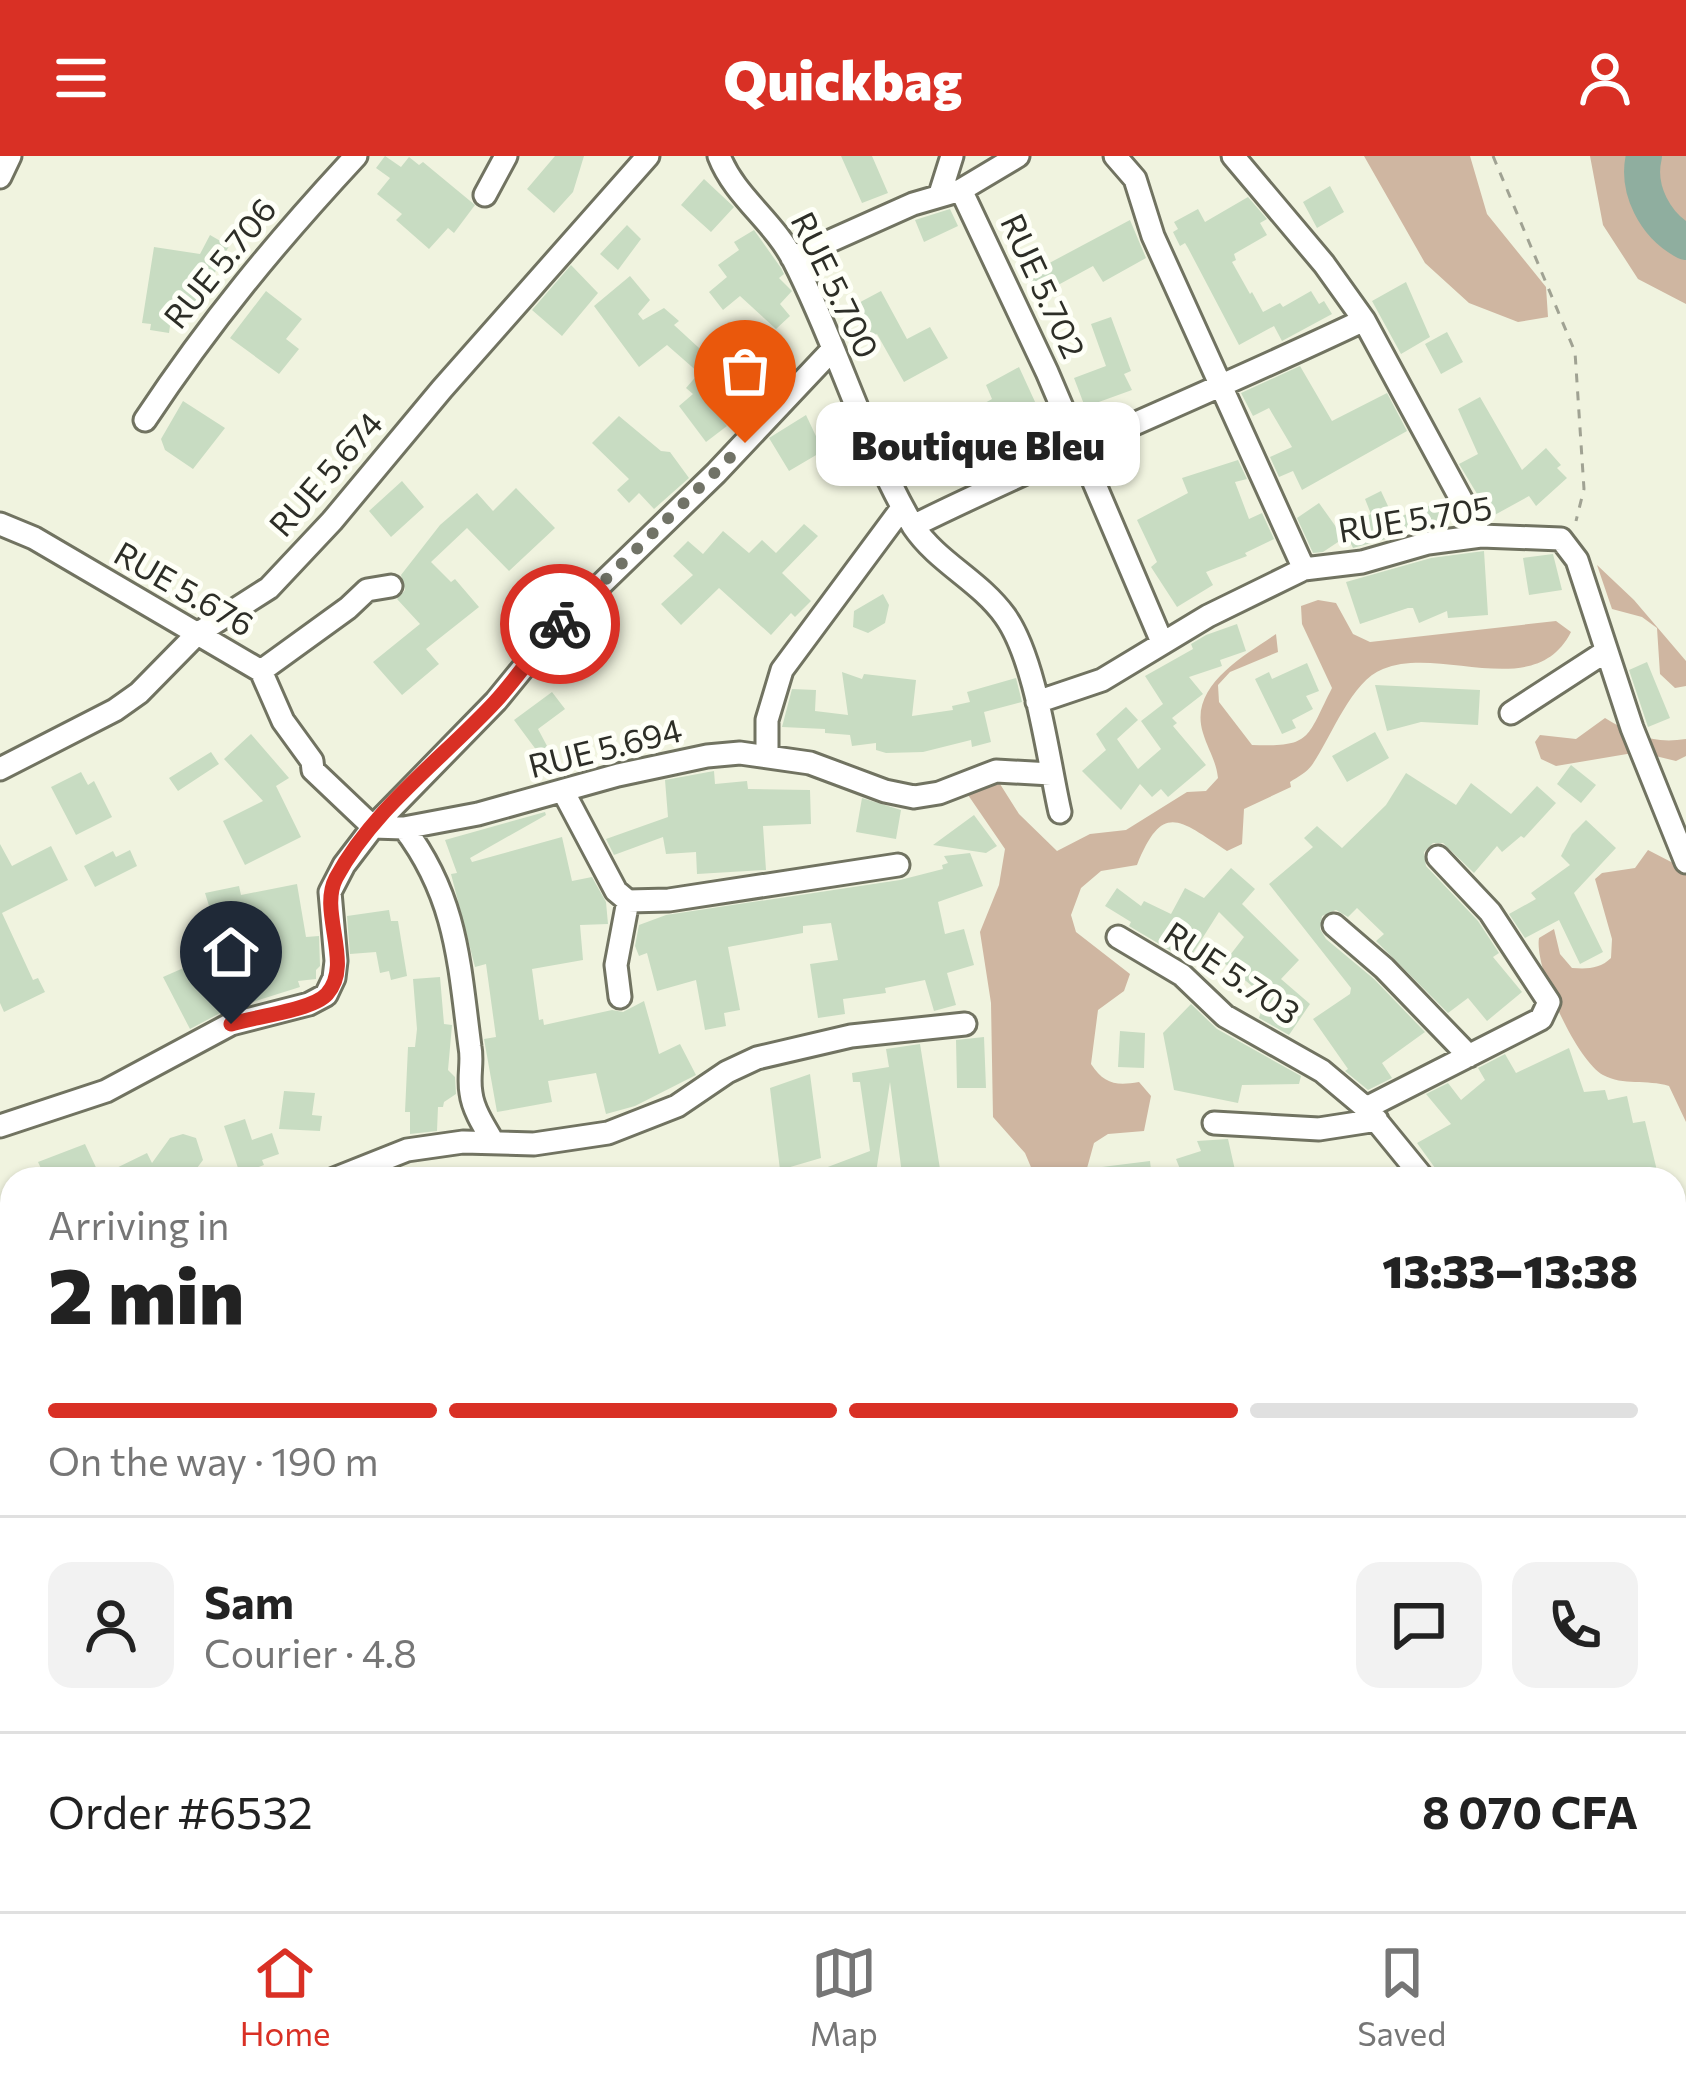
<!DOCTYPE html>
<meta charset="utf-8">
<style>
body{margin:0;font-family:Commissioner,sans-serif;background:#f2f2f2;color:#222;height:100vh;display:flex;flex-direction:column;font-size:45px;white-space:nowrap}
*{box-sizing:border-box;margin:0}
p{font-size:39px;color:#767676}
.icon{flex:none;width:66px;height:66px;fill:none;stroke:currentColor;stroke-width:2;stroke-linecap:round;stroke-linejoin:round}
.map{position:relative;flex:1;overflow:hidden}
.panel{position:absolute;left:0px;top:1011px;width:1686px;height:744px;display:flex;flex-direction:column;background:#fff;border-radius:36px 36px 0 0;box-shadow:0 3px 9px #0004}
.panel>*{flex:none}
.pin{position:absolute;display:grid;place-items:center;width:102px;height:102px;color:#fff;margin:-123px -51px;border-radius:50% 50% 50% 0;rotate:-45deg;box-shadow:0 0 12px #0007}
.pin .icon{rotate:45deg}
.courier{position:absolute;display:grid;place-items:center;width:120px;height:120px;margin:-60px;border:9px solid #d93025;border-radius:50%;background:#fff;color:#222;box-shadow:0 3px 15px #0007}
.bubble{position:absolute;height:84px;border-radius:24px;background:#fff;box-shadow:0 3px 9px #0004;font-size:39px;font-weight:800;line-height:84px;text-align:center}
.summary em{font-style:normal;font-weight:800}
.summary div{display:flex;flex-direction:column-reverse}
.summary{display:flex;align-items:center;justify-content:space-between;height:204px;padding:0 48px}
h1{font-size:78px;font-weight:800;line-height:90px}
.bar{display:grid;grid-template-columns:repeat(4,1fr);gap:18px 12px;align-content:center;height:144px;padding:0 48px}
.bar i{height:15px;border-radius:9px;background:#e0e0e0}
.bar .on{background:#d93025}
.bar p{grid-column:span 4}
.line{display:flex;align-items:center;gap:30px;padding:0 48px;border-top:3px solid #e0e0e0}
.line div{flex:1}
.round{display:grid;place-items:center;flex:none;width:126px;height:126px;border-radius:24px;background:#f2f2f2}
header{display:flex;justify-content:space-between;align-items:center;height:156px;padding:0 48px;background:#d93025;color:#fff;font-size:54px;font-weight:800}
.menu{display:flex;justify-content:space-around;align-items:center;height:168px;border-top:3px solid #e0e0e0;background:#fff;font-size:33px;color:#767676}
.menu a{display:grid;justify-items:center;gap:6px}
.menu .on{color:#d93025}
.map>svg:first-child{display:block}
</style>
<header><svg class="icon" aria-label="menu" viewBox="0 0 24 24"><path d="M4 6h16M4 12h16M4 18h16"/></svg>Quickbag<svg class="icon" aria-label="person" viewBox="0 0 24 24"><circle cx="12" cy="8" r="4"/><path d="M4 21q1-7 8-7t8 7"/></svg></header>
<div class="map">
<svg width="1686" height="1755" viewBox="0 0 1686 1755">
<rect width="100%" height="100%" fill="#f0f3df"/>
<path fill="#cfb6a1" d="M 1364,0 L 1470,0 L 1487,58 L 1546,131 L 1548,161 L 1518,166 L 1469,147 L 1425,107 Z
M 1590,0 L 1686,0 L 1686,148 L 1638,123 L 1603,69 Z
M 1597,409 L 1634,444 L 1686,505 L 1686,530 L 1675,532 L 1660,518 L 1657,472 L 1642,461 L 1612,453 Z
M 1318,444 L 1336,447 L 1353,478 L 1370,486 L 1556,465 L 1571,476 C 1535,547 1441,489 1383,513 C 1351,525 1331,582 1312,609 C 1307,616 1298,621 1290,626 L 1291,631 L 1244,653 L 1242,688 L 1227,695 C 1179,664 1163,645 1137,709 L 1101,715 L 1081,732 L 1071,759 L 1076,776 L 1130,818 L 1124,835 L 1098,854 L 1091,908 C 1104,928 1116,930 1139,926 L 1151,940 L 1144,975 L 1108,978 L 1094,987 L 1084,1023 L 1036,1023 L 1025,997 L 993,961 L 991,847 L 980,776 L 999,729 L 1005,693 L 966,636 L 981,625 L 1000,628 L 1019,658 L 1057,695 L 1090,678 L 1126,674 L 1187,636 L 1206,635 L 1218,622 C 1216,604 1208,594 1203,577 C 1188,530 1244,500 1276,478 L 1278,496 L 1230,516 L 1218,529 L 1219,546 L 1252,589 C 1312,591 1306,583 1332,532 L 1302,468 L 1301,450 Z
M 1605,562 C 1633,579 1653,588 1686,583 L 1686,600 L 1676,605 L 1639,596 L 1556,610 L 1541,603 L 1535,586 L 1540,579 L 1576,583 Z
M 1648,694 L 1677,709 L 1686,706 L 1686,966 L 1669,930 C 1647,923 1623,930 1603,919 C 1576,904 1534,811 1539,782 L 1554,773 L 1560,798 L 1572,812 C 1587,813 1600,813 1611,802 L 1612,783 L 1595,723 L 1602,717 L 1635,712 Z
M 43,1743 L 698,1743 L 707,1755 L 32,1755 Z"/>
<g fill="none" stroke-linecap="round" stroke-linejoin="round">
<path stroke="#8fae9f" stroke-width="36" d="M 1644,0 C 1636,33 1655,70 1686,86"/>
</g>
<path fill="#c8dcc2" d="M 385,0 L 401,11 L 409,1 L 419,9 L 423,6 L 475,49 L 454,77 L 448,72 L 429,93 L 396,64 L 402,58 L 377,38 L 390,22 L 376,12 Z
M 555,0 L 584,0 L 573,36 L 554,57 L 527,33 Z
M 841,0 L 872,0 L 888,37 L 862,47 Z
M 704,23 L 734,51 L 711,76 L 681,49 Z
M 1330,30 L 1344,56 L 1317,72 L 1303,46 Z
M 1248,41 L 1267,63 L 1260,67 L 1267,79 L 1234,98 L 1236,104 L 1232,106 L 1250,138 L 1252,136 L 1263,156 L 1280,147 L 1283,151 L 1311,135 L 1319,148 L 1324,145 L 1332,158 L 1282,185 L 1274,170 L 1239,189 L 1188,92 L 1185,87 L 1180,90 L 1173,76 L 1178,73 L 1174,66 L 1198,53 L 1205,66 Z
M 950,53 L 958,70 L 924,86 L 915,64 Z
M 1130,64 L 1146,102 L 1103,126 L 1093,110 L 1036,141 L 1025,120 Z
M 627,69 L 641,83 L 618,114 L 600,98 Z
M 754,74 L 781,112 L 784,118 L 779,122 L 792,135 L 780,148 L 790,160 L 776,173 L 740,140 L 723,154 L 709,136 L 727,121 L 718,109 L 739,94 L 734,86 Z
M 210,79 L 229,90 L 198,148 L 174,142 L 169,177 L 150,174 L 151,168 L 142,167 L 154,91 L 200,98 Z
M 571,109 L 598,137 L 562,180 L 532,154 Z
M 630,120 L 650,144 L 638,158 L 643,164 L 664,152 L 679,165 L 674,169 L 722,213 L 745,246 L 722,264 L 727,270 L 706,286 L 679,250 L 693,238 L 686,232 L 699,217 L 667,189 L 639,211 L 594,150 Z
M 1406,126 L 1430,181 L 1401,198 L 1372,145 Z
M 266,135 L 302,163 L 286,183 L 299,193 L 279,218 L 230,182 Z
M 881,135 L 907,183 L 930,171 L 948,202 L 904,226 L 877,178 L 868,183 L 851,151 Z
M 1111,161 L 1131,215 L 1124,218 L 1132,234 L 1085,251 L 1074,222 L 1106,210 L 1091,168 Z
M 1447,176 L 1463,206 L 1441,218 L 1425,188 Z
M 1300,210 L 1332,265 L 1387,237 L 1407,275 L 1302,334 L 1293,315 L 1279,321 L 1270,301 L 1292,291 L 1269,252 L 1253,260 L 1241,237 Z
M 1019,211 L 1036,248 L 1000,265 L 1010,286 L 977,302 L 983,312 L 957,327 L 950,314 L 925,329 L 897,284 L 919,271 L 923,279 L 938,273 L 992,243 L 986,229 Z
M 1480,241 L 1522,314 L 1546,292 L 1561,309 L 1557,312 L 1567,322 L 1536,350 L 1529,340 L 1491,361 L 1459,308 L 1478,298 L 1458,253 Z
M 183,245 L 225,272 L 193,313 L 165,294 L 161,283 Z
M 806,259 L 823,295 L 789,315 L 769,282 Z
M 619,260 L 661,295 L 670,296 L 689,322 L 654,353 L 639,337 L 629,347 L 617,334 L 629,323 L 592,287 Z
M 1238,304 L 1247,323 L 1235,326 L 1249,363 L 1262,357 L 1274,383 L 1245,397 L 1247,400 L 1206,416 L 1213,429 L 1177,451 L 1151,411 L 1157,406 L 1137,364 L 1188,337 L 1182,322 Z
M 402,325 L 424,351 L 391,381 L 369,355 Z
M 516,332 L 555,372 L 509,415 L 467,372 L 431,406 L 451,426 L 455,423 L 479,451 L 426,493 L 439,508 L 402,539 L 373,506 L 420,468 L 397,443 L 405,434 L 401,419 L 440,369 L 477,337 L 493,355 Z
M 1381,335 L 1394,363 L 1441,345 L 1448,360 L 1426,372 L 1353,392 L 1343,371 L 1371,358 L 1365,343 Z
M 1319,347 L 1344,382 L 1323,396 L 1313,397 L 1297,362 Z
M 804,368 L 818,380 L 782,417 L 811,445 L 795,461 L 791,457 L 771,479 L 719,432 L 681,469 L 661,448 L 693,419 L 673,400 L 688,385 L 703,398 L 723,375 L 749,397 L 762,384 L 776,397 Z
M 1484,395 L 1488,459 L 1448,462 L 1447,455 L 1419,467 L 1413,452 L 1408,452 L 1360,468 L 1346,426 L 1431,402 Z
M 1553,398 L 1562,434 L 1529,439 L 1523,402 Z
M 883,438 L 889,449 L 885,467 L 868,477 L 853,471 L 854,455 Z
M 1237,468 L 1246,495 L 1220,504 L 1222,510 L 1189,521 L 1203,538 L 1172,562 L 1177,567 L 1173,570 L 1206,609 L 1168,641 L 1161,633 L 1152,641 L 1140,628 L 1121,654 L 1082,615 L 1106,594 L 1096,578 L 1126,551 L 1138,564 L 1117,583 L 1138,613 L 1161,593 L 1141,565 L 1163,548 L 1145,520 L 1193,493 L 1191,488 L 1206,479 Z
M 1647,506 L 1670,562 L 1648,571 L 1629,514 Z
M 1307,507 L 1319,535 L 1306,540 L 1313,553 L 1292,564 L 1296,572 L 1282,578 L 1255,523 L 1269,516 L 1272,523 Z
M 842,516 L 862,523 L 864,518 L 916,524 L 912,560 L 953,554 L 952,550 L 970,546 L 967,536 L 1016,522 L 1022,546 L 984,556 L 991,586 L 972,591 L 971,584 L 923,596 L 886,597 L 876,594 L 876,587 L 852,590 L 850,579 L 825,577 L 825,573 L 782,571 L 792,533 L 816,534 L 815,555 L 848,559 Z
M 1375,529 L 1480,534 L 1478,569 L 1421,566 L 1387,575 Z
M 552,536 L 565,553 L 538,573 L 555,605 L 536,616 L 528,601 L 537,595 L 514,564 Z
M 1375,576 L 1389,602 L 1347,626 L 1332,600 Z
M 251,578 L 289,622 L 276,630 L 301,681 L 245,709 L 223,665 L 263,645 L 224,603 Z
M 211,596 L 219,608 L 178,635 L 169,622 Z
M 1571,609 L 1596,629 L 1581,647 L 1557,628 Z
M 714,615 L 715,628 L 747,625 L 748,633 L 810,634 L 811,668 L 763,670 L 766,714 L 697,718 L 696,696 L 666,698 L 663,681 L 614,699 L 606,683 L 668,661 L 665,624 Z
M 81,616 L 88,629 L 94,625 L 112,661 L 76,679 L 51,631 Z
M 1406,617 L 1456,649 L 1471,627 L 1511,658 L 1537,630 L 1556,647 L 1524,682 L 1521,680 L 1502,696 L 1497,690 L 1474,717 L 1443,687 L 1433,687 L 1424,696 L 1426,710 L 1478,765 L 1499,797 L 1493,801 L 1522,836 L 1487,865 L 1468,842 L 1448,857 L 1376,785 L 1384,778 L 1357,752 L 1348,761 L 1336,754 L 1322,760 L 1320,773 L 1326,783 L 1374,823 L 1425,876 L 1382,907 L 1392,922 L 1368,934 L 1345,915 L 1348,913 L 1313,863 L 1350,838 L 1351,832 L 1269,728 L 1313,691 L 1304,682 L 1317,670 L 1342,692 L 1386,649 Z
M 862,642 L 901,654 L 896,683 L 856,676 Z
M 545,656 L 546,659 L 470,702 L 472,706 L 562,681 L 572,725 L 592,721 L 606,746 L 608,768 L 580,769 L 583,804 L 532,813 L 539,864 L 543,863 L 544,869 L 612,854 L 623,856 L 644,845 L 659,898 L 680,888 L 696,919 L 635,950 L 606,958 L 596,917 L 548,925 L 552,946 L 497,956 L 484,883 L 496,881 L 486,808 L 475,811 L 451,718 L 457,717 L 445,684 Z
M 974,659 L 997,690 L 986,697 L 933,689 Z
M 1586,664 L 1616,692 L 1574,737 L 1603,796 L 1580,808 L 1559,764 L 1525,782 L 1509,758 L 1536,743 L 1531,737 L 1570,709 L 1561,700 L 1572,678 Z
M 0,688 L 12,710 L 51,690 L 68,724 L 2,757 L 33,824 L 38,822 L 45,836 L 4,856 L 0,847 Z
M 130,694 L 137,710 L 95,731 L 84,710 L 113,695 L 116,701 Z
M 970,697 L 983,730 L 938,746 L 945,778 L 964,773 L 974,809 L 947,817 L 956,849 L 934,855 L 925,824 L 885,832 L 886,837 L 843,843 L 845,858 L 818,862 L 810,808 L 838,804 L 831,767 L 803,770 L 803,777 L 728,791 L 740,854 L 724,857 L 726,870 L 705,874 L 696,824 L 657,835 L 647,797 L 639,800 L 635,790 L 639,769 L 666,759 L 900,724 L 943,713 L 942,709 L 948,707 L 944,700 Z
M 1231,712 L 1255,733 L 1242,748 L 1299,804 L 1281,823 L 1310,848 L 1289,879 L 1259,862 L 1263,849 L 1252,839 L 1257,834 L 1224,807 L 1244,781 L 1219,756 L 1188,805 L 1129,770 L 1131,766 L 1105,750 L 1117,732 L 1141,750 L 1144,745 L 1171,758 L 1185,732 L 1204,742 Z
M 297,728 L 306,781 L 319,780 L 320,810 L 316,814 L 316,823 L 298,825 L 300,831 L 224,855 L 190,873 L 163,821 L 213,799 L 208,789 L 220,785 L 205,737 L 239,730 L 241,739 Z
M 389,754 L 391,765 L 398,765 L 407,820 L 391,824 L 389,815 L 380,817 L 376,796 L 350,798 L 347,760 Z
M 440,821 L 444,868 L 452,869 L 448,914 L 455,921 L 456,938 L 444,946 L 443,951 L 438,951 L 437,975 L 410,978 L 410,956 L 405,956 L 408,891 L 415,891 L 417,873 L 413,823 Z
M 1191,848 L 1217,873 L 1301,920 L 1299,928 L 1242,929 L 1238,947 L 1174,934 L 1163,877 Z
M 1120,875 L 1145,877 L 1144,912 L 1118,911 Z
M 984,881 L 986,932 L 957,932 L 956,884 Z
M 920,888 L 940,1013 L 902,1018 L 890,926 L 875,1023 L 796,1023 L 870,995 L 860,926 L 853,926 L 852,917 L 889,911 L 886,893 Z
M 1569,892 L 1584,936 L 1605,934 L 1608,944 L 1627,940 L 1633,967 L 1645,965 L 1659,1023 L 1443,1023 L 1417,987 L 1451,968 L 1426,938 L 1448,927 L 1461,944 L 1485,924 L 1478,912 L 1505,898 L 1516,917 Z
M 810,918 L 821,1002 L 780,1014 L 770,932 Z
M 284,935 L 315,937 L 312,959 L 322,960 L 320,975 L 279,973 Z
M 245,963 L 252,984 L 272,977 L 279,998 L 262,1004 L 264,1009 L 240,1018 L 224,970 Z
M 183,978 L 196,982 L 203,1004 L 194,1016 L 186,1019 L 167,1023 L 46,1023 L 38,1006 L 85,988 L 100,1020 L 147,997 L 152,1007 L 170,982 Z
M 1228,983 L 1237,1023 L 1216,1023 L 1216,1019 L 1184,1023 L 1176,1003 L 1201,995 L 1197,985 Z
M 1150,1005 L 1152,1023 L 1086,1023 L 1086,1013 Z"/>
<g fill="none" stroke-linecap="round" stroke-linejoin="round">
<defs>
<path id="minor" d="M 719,0 C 735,41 773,64 794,105 C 838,191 864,286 913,370 C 1061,297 1215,235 1364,164
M 1115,0 L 1135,23 L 1153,80 L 1304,413
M 1233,0 L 1324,108 L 1364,164 L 1481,380
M 0,21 L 10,0
M 961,34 L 1018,0
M 940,38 L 952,0
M 485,39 L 506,0
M 792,102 L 913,48 L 961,34 L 1047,216 L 1162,486
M 145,264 C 210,166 276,86 356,0
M 0,368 L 34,382 L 261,515 L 283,565 L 312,605 L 313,614 L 373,671 L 344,709 L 330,736 L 336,805 L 334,822 L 326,839 L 309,848 L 231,868 L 106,935 L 0,970
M 913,370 C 938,407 979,424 1005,460 C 1036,503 1048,603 1060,656
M 261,515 L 348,452 L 367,434 L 391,430
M 1037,546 L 1102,524 L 1208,460 L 1304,413 L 1362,406 L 1428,387 L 1481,380 L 1561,383 L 1577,404 L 1632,572 L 1686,706
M 1511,557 L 1605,496
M 767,599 L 767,564 L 782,514 L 902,352
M 0,613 L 115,554 L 139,537 L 197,478 L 269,432 L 332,365 L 442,233 L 648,0
M 563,635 L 616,735 L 628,745 L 669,744 L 898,709
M 373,671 L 404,672 L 478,658 L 618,619 L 707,600 L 740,597 L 810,607 L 885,635 L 914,641 L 939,637 L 996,615 L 1051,618
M 373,671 L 496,545 L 555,473 L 716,317 L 832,194
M 404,672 C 457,742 459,807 470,891 C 473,906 468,921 471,937 C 473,954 485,972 494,987
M 1334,769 L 1384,812 L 1469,900
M 1118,781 L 1182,819 L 1225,860 L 1322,915 L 1366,952
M 620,841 L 616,809 L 628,745
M 1214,967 L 1319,973 L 1377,964
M 334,1023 L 407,994 L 463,986 L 534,988 L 608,977 L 677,950 L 727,916 L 757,902 L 851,880 L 965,868
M 1424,1023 L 1366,952 L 1541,863 L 1549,846 L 1490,756 L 1438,701
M 1674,1065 L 1686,1061
M 0,1123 L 12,1118
M 0,1167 L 12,1178
M 1674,1233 L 1686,1232
M 1674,1498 L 1686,1503
M 0,1538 L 12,1536
M 1674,1728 L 1686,1721
M 1489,1743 L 1498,1755
M 1644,1743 L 1646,1746 L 1651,1743
M 1141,1755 L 1142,1743
M 1532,1755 L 1555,1743"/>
</defs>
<use href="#minor" stroke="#717361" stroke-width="27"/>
<path stroke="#a0a293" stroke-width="3" stroke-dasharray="9 9" stroke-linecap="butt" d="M 1493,0 L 1575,196 L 1584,333 L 1576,365"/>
<use href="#minor" stroke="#fff" stroke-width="21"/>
</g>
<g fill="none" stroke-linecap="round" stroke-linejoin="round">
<path stroke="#717367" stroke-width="12" stroke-dasharray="0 21.6" d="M 560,468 L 745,287"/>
<path stroke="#d93025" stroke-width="15" d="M 231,868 C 254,861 313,854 327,838 C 354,808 318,756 336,722 C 373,653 442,603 495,546 C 518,521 536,492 560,468"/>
</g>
<g text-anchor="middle" stroke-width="10" stroke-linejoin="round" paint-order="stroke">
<g font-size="33" fill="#2d2e27" stroke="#fefff7">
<text transform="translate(220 107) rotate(-51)" y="12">RUE 5.706</text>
<text transform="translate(835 129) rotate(64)" y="12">RUE 5.700</text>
<text transform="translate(1043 130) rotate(65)" y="12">RUE 5.702</text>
<text transform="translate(326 318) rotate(-49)" y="12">RUE 5.674</text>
<text transform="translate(1415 363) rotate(-9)" y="12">RUE 5.705</text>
<text transform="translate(184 433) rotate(30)" y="12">RUE 5.676</text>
<text transform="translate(605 592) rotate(-14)" y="12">RUE 5.694</text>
<text transform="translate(1232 817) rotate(34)" y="12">RUE 5.703</text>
</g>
</g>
</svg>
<div class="pin" style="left:745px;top:287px;background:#ea580c"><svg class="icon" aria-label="bag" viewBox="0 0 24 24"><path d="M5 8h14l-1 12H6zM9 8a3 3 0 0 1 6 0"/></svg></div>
<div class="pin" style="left:231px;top:868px;background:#1f2937"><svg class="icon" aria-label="home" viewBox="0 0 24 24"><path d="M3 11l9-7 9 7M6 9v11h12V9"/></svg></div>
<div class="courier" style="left:560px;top:468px"><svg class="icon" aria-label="bike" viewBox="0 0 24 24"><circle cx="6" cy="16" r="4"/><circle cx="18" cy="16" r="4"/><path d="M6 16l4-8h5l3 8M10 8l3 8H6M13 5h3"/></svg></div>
<div class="bubble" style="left:816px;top:246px;width:324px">Boutique Bleu</div>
<section class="panel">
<div class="summary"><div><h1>2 min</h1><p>Arriving in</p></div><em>13:33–13:38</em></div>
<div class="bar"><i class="on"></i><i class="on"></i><i class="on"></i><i></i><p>On the way · 190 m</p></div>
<div class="line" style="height:216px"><a class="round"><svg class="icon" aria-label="person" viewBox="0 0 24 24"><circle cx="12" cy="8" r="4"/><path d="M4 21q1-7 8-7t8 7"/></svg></a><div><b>Sam</b><p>Courier · 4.8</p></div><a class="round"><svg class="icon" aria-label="chat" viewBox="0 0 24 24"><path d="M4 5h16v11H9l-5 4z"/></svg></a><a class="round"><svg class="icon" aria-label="phone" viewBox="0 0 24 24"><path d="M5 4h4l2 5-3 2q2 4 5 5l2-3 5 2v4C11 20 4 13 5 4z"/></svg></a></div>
<div class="line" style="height:156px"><div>Order #6532</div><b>8 070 CFA</b></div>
</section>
</div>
<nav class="menu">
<a class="on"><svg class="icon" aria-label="home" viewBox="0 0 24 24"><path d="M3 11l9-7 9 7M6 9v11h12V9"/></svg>Home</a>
<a><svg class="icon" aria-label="map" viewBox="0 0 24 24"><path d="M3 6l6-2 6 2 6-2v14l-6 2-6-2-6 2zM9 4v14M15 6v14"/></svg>Map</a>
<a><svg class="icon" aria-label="saved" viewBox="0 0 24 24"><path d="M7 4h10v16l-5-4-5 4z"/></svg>Saved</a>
</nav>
